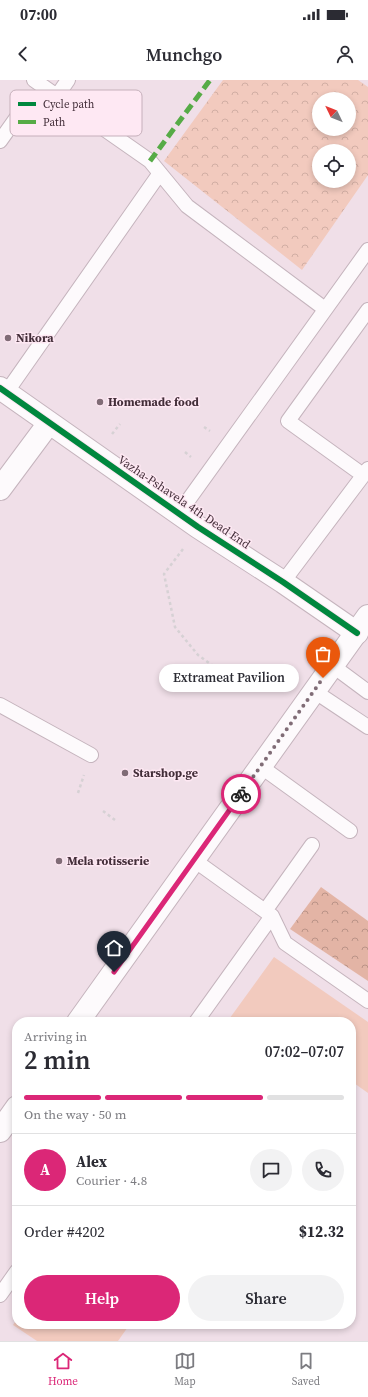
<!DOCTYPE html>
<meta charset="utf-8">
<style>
body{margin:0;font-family:"Source Serif 4",serif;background:#f2f2f3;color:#2b2b33;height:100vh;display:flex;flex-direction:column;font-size:15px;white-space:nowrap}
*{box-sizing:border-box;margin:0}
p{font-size:13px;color:#7c7c81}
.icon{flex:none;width:22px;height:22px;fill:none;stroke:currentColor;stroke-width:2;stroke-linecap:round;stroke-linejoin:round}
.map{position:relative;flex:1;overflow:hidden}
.sheet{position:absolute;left:12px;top:937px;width:344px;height:312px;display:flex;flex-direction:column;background:#fff;border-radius:16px;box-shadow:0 2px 6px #0003}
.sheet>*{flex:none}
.needle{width:26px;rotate:313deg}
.tools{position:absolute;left:312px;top:12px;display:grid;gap:8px}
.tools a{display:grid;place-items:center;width:44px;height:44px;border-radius:50%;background:#fff;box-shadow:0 2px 6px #0003;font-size:20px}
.pin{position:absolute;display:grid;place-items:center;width:34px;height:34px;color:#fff;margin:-41px -17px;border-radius:50% 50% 50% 0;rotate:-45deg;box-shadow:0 0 4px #0007}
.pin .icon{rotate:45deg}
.courier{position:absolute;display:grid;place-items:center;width:40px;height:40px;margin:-20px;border:3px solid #db2777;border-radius:50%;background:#fff;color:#222;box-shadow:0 1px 5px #0007}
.bubble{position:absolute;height:28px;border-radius:14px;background:#fff;box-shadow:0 2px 6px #0003;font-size:13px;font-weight:600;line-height:28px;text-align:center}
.summary em{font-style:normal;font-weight:600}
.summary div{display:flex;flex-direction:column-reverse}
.summary{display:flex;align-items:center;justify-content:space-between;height:68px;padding:0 12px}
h1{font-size:26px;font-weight:600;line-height:30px}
.bar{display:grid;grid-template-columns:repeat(4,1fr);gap:6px 4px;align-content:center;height:48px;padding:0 12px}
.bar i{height:5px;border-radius:3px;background:#e1e1e2}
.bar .active{background:#db2777}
.bar p{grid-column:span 4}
.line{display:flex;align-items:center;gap:10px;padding:0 12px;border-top:1px solid #e1e1e2}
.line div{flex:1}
.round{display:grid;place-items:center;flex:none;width:42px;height:42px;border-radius:21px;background:#f2f2f3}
.action{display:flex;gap:8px;margin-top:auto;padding:8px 12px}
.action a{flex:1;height:46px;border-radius:24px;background:#db2777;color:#fff;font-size:16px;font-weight:600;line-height:46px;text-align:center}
.action a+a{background:#f2f2f3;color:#2b2b33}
.status{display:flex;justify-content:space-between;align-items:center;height:28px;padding:0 20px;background:#fff;direction:ltr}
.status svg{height:11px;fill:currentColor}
header{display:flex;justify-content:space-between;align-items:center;height:52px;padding:0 12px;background:#fff;font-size:18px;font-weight:600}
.dock{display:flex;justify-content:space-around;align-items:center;height:56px;border-top:1px solid #e1e1e2;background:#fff;font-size:11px;color:#7c7c81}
.dock a{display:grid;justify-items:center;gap:2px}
.dock .active{color:#db2777}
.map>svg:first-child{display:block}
</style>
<div class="status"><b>07:00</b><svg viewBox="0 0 49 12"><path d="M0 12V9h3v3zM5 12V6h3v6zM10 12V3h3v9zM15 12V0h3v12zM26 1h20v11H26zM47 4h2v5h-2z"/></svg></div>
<header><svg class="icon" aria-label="back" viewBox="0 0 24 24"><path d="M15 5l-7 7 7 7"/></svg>Munchgo<svg class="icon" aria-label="person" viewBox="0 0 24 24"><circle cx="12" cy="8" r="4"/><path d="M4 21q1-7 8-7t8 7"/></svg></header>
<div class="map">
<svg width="368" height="1261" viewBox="0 0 368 1261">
<defs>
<pattern id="forest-crowns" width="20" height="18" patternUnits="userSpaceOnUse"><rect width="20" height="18" fill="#e3b4a5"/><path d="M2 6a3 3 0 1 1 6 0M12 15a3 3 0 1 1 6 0" fill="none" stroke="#ba9387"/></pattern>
<pattern id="park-crowns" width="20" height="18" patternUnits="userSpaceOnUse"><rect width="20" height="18" fill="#f2cabe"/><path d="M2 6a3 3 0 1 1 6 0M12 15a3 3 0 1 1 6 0" fill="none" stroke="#d1aea4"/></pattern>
</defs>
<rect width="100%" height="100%" fill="#f0dfe8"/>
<path fill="#f2cabe" d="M 274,877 L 368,942 L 368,1013 L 351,1001 L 351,942 L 227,942 Z
M 17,1239 L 17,1244 L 130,1244 L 118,1261 L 37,1261 L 13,1245 Z"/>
<path fill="url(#forest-crowns)" d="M 321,807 L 368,841 L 368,901 L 290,849 Z"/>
<path fill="url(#park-crowns)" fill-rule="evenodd" d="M 223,0 L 358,0 L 368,7 L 368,95 L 302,190 L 164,81 ZM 319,19 L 349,19 L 349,49 L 319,49 ZM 319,71 L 349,71 L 349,101 L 319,101 Z"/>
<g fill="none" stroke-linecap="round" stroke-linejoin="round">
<defs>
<path id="lane" d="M 34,0 L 150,81 L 187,126 L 325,229
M 57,16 L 68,0
M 0,61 L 27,23
M 6,313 L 160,93
M 363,395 L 288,341 L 368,230
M 179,433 L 368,170
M 283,502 L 368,389
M 333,586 L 368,612
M 314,611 L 368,647
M 0,625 L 91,675
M 260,686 L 350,751
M 194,780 L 272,836 L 285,863 L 368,921
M 265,831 L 312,765
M 196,942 L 272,836
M 0,1215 L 17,1191"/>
<path id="street" d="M 0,308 L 198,447 L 283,502 L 357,553
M 0,409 L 49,343"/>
<path id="primary" d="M 78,942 L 368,536
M 0,1051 L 17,1027"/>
</defs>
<use href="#lane" stroke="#c5b4bd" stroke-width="16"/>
<use href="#street" stroke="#c5b4bd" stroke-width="24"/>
<use href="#primary" stroke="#c5b4bd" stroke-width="24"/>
<path stroke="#d6d1d4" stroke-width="2.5" stroke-dasharray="3 3" stroke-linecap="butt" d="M 204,347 L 210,351
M 112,354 L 120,344
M 185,372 L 191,377
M 183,469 L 164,494 L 175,547 L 198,575 L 219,590
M 78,713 L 84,695
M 103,731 L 115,740"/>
<use href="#lane" stroke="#fdfafc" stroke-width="14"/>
<use href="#street" stroke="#fdfafc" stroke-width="22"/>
<use href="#primary" stroke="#fdfafc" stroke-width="22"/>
<path stroke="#56ab46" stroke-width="5" stroke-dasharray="10 5" stroke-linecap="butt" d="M 150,81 L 210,0"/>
<defs>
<path id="cycleway" d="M 0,308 L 198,447 L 283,502 L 357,553"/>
</defs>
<use href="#cycleway" stroke="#fee8f3" stroke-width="8"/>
<use href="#cycleway" stroke="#00873e" stroke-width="6"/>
</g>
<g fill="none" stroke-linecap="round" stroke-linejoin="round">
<path stroke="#806c76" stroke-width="4" stroke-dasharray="0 7.2" d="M 241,714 L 323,598"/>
<path stroke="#db2777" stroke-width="5" d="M 114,892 L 241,714"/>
</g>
<g fill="#806c76" stroke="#fee8f3" stroke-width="1.5">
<circle cx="8" cy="258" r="4"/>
<circle cx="100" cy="322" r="4"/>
<circle cx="125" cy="693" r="4"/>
<circle cx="59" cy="781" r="4"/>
</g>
<g text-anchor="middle" stroke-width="3" stroke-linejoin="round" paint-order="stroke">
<g font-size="12" font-weight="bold" fill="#432e39" stroke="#fee8f3" text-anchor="start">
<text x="16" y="262">Nikora</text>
<text x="108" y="326">Homemade food</text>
<text x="133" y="697">Starshop.ge</text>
<text x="67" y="785">Mela rotisserie</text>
</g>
<g font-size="12" fill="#432e39" stroke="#fee8f3">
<text transform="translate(184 422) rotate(34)" y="4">Vazha-Pshavela 4th Dead End</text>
</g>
</g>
<rect x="10" y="10" width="132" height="46" rx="6" fill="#fee8f3" stroke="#c6b0bb" stroke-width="1"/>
<rect x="18" y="22" width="18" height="4" fill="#00873e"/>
<rect x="18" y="40" width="18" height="4" fill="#56ab46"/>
<g font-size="11" fill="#432e39">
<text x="43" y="28">Cycle path</text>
<text x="43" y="46">Path</text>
</g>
</svg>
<div class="tools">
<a><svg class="needle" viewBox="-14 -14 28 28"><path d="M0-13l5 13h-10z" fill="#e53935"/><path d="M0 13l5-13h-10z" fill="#7c7c81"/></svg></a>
<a><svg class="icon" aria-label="locate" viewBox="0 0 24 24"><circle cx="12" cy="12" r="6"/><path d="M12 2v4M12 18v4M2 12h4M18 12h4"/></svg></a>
</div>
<div class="pin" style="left:323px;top:598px;background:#ea580c"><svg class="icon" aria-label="bag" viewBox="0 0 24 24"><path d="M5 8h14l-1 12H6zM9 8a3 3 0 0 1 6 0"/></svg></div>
<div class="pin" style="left:114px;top:892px;background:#1f2937"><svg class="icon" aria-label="home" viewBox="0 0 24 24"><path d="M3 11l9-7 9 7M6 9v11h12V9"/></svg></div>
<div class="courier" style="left:241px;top:714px"><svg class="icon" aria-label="bike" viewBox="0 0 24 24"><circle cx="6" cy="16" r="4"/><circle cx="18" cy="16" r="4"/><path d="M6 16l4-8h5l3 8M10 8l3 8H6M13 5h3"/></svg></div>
<div class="bubble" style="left:159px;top:584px;width:140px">Extrameat Pavilion</div>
<section class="sheet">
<div class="summary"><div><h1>2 min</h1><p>Arriving in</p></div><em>07:02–07:07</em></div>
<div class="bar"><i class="active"></i><i class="active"></i><i class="active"></i><i></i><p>On the way · 50 m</p></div>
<div class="line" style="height:72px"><b class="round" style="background:#db2777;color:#fff">A</b><div><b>Alex</b><p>Courier · 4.8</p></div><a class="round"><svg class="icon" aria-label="chat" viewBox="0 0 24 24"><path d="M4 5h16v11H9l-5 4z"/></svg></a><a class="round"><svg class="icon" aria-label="phone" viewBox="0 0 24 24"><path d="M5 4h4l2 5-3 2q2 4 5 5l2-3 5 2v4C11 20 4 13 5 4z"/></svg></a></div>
<div class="line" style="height:52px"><div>Order #4202</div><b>$12.32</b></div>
<div class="action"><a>Help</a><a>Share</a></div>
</section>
</div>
<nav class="dock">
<a class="active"><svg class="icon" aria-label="home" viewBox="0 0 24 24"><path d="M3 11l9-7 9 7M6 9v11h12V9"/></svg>Home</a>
<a><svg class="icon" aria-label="map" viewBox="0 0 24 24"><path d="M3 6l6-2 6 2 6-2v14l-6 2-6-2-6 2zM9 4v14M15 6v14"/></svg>Map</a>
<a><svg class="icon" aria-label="saved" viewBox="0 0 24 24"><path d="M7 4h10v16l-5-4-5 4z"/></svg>Saved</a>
</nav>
